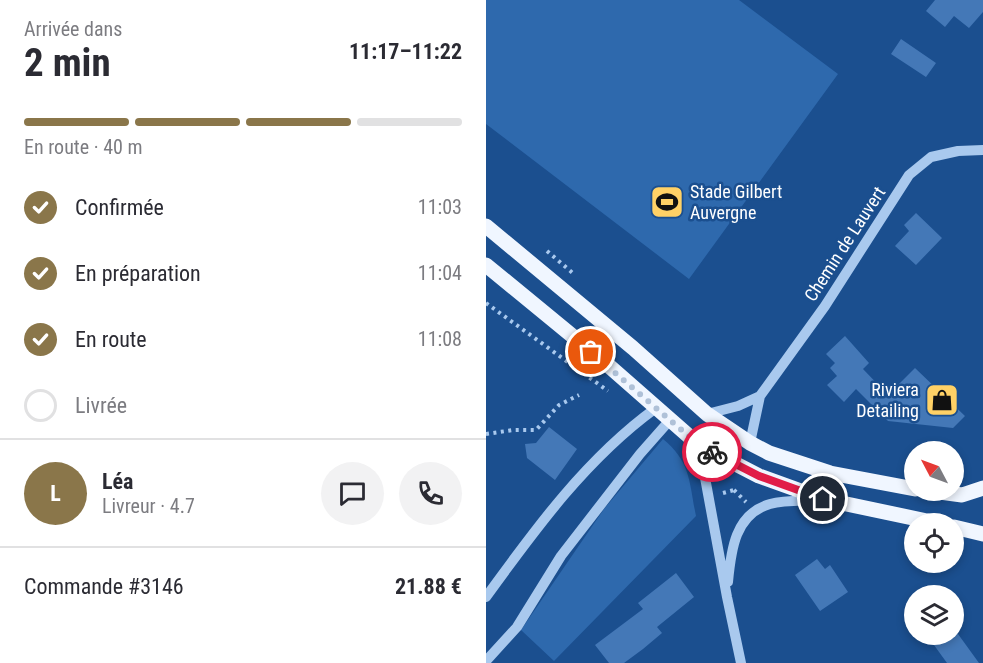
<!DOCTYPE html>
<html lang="fr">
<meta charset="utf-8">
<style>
body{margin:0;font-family:"Roboto Condensed",sans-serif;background:#f2f2f3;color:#2b2b33;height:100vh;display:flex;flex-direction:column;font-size:22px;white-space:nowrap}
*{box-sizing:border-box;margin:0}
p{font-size:20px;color:#7c7c81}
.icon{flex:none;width:33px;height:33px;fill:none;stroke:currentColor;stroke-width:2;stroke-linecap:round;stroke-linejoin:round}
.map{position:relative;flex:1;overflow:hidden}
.drawer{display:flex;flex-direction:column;background:#fff;width:486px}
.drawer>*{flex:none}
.needle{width:39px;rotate:311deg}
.tools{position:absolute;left:418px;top:441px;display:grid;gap:12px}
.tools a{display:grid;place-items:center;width:60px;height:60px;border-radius:50%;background:#fff;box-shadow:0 3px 9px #0003;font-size:30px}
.pin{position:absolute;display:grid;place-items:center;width:51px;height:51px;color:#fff;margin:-26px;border:3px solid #fff;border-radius:50%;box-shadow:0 2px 6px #0007}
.courier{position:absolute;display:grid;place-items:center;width:60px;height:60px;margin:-30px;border:4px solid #e11d48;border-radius:50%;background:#fff;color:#222;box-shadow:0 2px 8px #0007}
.summary em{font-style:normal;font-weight:700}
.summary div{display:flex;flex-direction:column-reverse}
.summary{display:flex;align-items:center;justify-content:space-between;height:102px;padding:0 24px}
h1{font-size:39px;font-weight:700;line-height:45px}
.bar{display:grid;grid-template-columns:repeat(4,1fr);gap:9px 6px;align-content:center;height:72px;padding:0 24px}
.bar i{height:8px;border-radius:4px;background:#e1e1e2}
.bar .selected{background:#8a764a}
.bar p{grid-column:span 4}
.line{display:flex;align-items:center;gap:15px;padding:0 24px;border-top:2px solid #e1e1e2}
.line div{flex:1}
.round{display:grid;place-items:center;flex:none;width:63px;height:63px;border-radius:32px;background:#f2f2f3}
ol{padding:0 24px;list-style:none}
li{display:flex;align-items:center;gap:18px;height:66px}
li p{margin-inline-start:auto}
li .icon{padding:6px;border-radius:50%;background:#8a764a;color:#fff;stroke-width:4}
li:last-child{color:#7c7c81}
li i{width:33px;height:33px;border:3px solid #e1e1e2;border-radius:50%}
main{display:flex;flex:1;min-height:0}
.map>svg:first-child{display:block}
</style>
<main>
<section class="drawer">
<div class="summary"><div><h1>2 min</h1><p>Arrivée dans</p></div><em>11:17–11:22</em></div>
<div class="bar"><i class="selected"></i><i class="selected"></i><i class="selected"></i><i></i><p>En route · 40 m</p></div>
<ol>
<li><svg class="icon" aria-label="check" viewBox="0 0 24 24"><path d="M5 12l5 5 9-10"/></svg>Confirmée<p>11:03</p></li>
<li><svg class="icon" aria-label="check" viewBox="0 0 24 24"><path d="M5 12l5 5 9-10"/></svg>En préparation<p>11:04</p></li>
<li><svg class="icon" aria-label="check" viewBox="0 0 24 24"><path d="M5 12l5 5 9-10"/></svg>En route<p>11:08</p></li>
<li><i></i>Livrée</li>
</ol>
<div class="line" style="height:108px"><b class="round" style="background:#8a764a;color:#fff">L</b><div><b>Léa</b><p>Livreur · 4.7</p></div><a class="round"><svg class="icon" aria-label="chat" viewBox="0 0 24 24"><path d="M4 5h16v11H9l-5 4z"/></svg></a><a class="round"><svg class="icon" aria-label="phone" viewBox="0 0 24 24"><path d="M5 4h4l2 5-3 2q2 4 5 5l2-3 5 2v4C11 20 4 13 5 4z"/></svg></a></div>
<div class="line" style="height:78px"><div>Commande #3146</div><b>21.88 €</b></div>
</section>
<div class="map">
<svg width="497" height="663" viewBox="0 0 497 663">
<rect width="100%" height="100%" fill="#1b4f8f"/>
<path fill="#2e69ad" d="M 0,0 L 253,0 L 352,74 L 203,279 L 0,124 Z
M 177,439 C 205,462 203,482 210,516 L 68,661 L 35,630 L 118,509 Z"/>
<path fill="#4478b7" d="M 449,0 L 497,0 L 497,12 L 483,28 L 468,16 L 459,27 L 440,11 Z
M 415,39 L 450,63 L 440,77 L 405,54 Z
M 430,213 L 456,238 L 430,265 L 409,246 L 423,231 L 418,225 Z
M 359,336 L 383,363 L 377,369 L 402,395 L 429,368 L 479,416 L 467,428 L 402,421 L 370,389 L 358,402 L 341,385 L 351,376 L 344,368 L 349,363 L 340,354 Z
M 63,427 L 91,449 L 69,480 L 41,458 L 39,444 L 50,443 Z
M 331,559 L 339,569 L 344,565 L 362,592 L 334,611 L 309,575 Z
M 190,573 L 208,597 L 171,627 L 176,633 L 157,649 L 138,663 L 123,663 L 109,645 L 157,609 L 152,603 Z
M 440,634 L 472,634 L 493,663 L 461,663 Z"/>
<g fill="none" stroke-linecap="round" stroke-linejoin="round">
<path stroke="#a9c9ee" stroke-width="4" stroke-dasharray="3 4.5" stroke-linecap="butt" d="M 61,251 L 89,275
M 0,303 L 122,391
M 0,434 L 27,430 L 50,430 L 73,405 L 93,395
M 248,490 L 260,502
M 237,493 L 248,490"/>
<path stroke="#a9c9ee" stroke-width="10" d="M 221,414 L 252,406 L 274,396
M 264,443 L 274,396 L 339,306 L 423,175 L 445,157 L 472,151 L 497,150
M 213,445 L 241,597 L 255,663
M 242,582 C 245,550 249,514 284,504 C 299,500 316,501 332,500
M 0,597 C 50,528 101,458 170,408
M 0,661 L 31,627 L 75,556 L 154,454 L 184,420"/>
<path stroke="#f0f6ff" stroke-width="15" d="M 0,226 L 147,348 L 221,414 L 264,443 L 283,453 L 344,473 L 429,489
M 0,265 L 123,366 L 213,445 L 273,476 L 337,499 L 455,524
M 439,490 L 476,495 L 497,488
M 468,527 L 497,534"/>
</g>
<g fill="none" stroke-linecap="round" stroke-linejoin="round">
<path stroke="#afc1d8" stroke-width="6" stroke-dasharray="0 10.8" d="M 105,352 L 213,445 L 226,452"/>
<path stroke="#e11d48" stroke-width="8" d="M 226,452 L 273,476 L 337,499"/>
</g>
<defs>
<symbol id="stadium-square" viewBox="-11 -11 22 22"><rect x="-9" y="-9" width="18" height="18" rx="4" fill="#ffd166" stroke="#1b4f8f"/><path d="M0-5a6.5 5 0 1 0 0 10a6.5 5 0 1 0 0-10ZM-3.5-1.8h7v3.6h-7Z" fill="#111"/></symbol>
<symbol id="shop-square" viewBox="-11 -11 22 22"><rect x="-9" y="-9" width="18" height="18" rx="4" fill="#ffd166" stroke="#1b4f8f"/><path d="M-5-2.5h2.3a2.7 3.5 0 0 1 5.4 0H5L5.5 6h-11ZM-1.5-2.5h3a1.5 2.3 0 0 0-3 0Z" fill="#111"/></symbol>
</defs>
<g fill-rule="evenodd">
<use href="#stadium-square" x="162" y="183" width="38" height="38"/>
<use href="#shop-square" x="437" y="381" width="38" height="38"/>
</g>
<g text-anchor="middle" stroke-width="5" stroke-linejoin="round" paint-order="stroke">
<g font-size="18" fill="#fff" stroke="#1b4f8f" text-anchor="start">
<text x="204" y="198">Stade Gilbert<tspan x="204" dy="21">Auvergne</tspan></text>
<text x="433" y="396" text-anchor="end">Riviera<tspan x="433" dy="21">Detailing</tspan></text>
</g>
<g font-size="18" fill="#fff" stroke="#1b4f8f">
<text transform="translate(359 244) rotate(-57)" y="6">Chemin de Lauvert</text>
</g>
</g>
</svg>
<div class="tools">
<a><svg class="needle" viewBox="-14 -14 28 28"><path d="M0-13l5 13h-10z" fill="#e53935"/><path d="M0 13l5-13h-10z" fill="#7c7c81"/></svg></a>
<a><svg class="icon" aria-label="locate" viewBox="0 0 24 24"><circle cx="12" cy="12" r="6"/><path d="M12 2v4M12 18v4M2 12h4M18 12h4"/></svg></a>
<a><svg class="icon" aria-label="layers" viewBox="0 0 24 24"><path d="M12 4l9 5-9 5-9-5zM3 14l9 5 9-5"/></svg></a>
</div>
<div class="pin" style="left:105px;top:352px;background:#ea580c"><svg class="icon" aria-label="bag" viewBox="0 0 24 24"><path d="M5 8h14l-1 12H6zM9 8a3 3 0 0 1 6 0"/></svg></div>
<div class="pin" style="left:337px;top:499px;background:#1f2937"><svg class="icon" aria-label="home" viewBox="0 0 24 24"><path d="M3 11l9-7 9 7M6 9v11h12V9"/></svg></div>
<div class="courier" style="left:226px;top:452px"><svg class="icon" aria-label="bike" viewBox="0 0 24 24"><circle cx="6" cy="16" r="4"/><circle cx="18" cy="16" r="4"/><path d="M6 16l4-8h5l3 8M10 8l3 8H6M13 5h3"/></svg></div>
</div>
</main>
